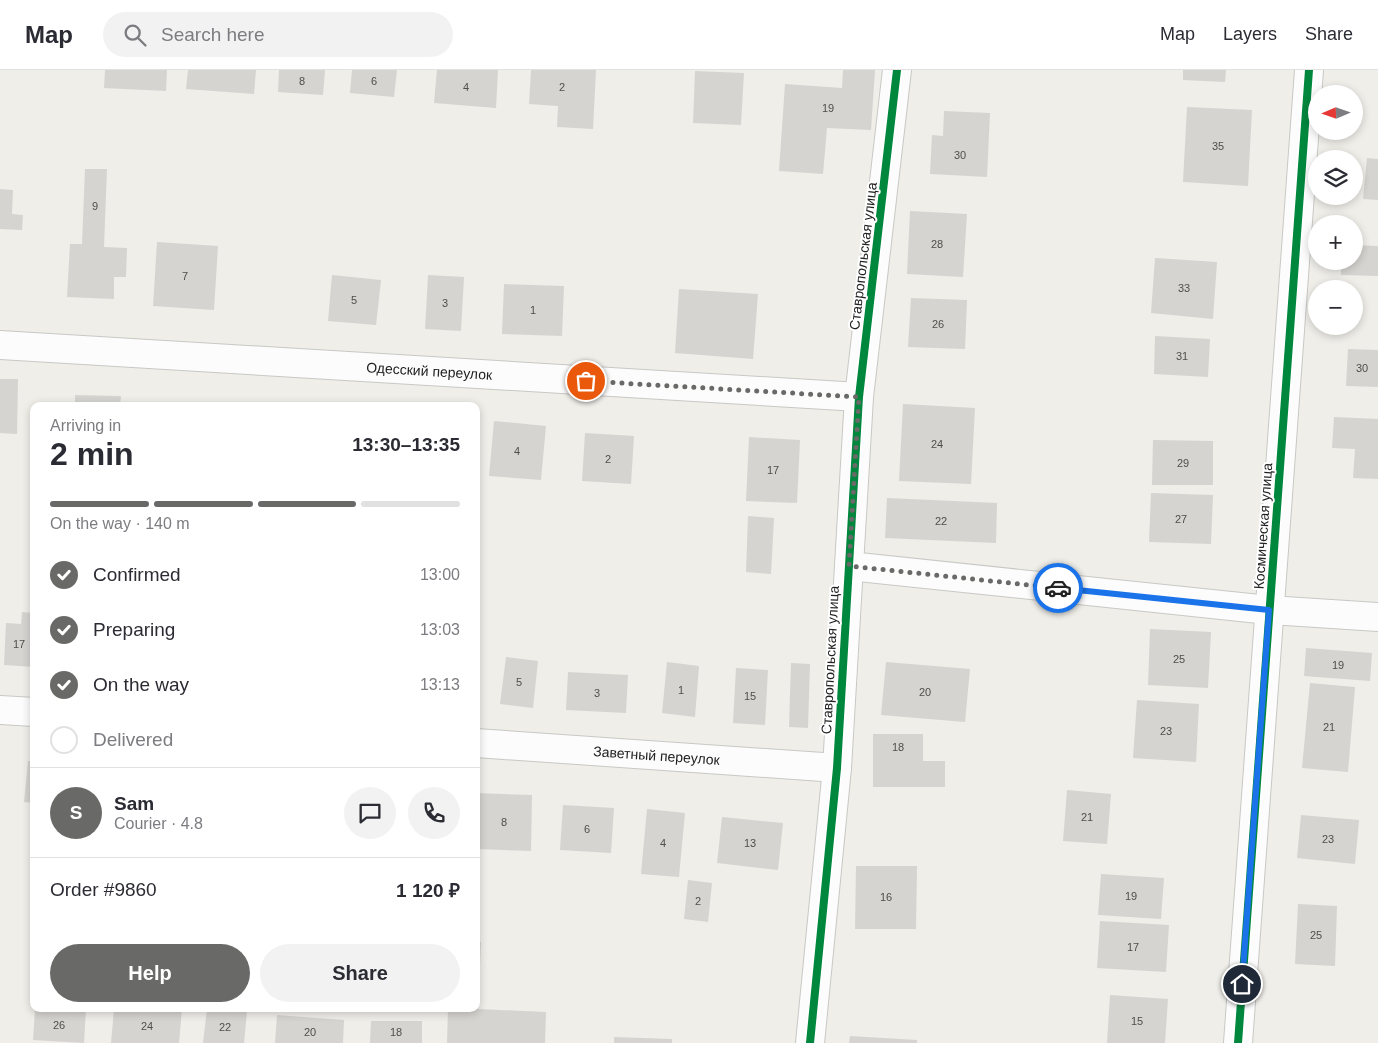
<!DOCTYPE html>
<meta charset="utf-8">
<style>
body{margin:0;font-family:Arial,sans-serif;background:#f2f2f3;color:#2b2b33;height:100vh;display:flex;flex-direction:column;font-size:19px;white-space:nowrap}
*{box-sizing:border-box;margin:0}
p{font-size:16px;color:#7c7c81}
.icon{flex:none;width:28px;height:28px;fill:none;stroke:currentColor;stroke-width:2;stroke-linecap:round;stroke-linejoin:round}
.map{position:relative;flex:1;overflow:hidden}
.panel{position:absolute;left:30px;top:332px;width:450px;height:610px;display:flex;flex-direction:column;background:#fff;border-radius:10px;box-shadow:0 2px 8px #0003}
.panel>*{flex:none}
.needle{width:32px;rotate:268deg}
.controls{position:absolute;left:1308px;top:15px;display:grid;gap:10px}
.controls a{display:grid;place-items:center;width:55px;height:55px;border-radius:50%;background:#fff;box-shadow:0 2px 8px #0003;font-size:25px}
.pin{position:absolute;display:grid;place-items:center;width:42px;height:42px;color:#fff;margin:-21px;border:2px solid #fff;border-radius:50%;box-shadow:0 1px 5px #0007}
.courier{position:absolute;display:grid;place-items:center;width:50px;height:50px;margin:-25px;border:4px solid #1a73e8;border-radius:50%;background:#fff;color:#222;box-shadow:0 1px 6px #0007}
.summary em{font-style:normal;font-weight:700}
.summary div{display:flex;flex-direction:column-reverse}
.summary{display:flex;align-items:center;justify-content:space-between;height:85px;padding:0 20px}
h1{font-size:32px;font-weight:700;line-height:38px}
.bar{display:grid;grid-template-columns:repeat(4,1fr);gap:8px 5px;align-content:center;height:60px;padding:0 20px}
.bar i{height:6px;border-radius:4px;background:#e1e1e2}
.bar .on{background:#696967}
.bar p{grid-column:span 4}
.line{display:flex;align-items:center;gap:12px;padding:0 20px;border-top:1px solid #e1e1e2}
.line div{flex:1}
.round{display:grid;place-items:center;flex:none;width:52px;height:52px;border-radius:26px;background:#f2f2f3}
ol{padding:0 20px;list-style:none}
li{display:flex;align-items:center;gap:15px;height:55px}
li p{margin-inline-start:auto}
li .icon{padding:5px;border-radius:50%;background:#696967;color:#fff;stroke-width:4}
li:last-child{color:#7c7c81}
li i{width:28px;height:28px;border:2px solid #e1e1e2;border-radius:50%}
.primary-button{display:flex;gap:10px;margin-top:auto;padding:10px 20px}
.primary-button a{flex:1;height:58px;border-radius:30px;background:#696967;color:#fff;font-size:20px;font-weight:700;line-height:58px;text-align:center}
.primary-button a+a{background:#f2f2f3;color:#2b2b33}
header{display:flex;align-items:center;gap:30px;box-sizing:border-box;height:70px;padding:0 25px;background:#fff;border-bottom:1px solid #e1e1e2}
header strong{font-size:24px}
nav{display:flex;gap:28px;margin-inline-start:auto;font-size:18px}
.search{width:350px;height:45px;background:#f2f2f3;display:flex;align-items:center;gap:12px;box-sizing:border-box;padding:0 18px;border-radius:28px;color:#7c7c81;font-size:19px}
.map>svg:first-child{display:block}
</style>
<header>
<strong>Map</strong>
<div class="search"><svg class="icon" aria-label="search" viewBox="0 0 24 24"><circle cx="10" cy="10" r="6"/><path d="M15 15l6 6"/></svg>Search here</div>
<nav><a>Map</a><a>Layers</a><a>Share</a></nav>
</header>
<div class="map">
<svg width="1378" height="973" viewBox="0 0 1378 973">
<rect width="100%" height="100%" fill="#efeee9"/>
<path fill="#d6d4d0" d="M 105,0 L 167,0 L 166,21 L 104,18 Z
M 188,0 L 256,0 L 254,24 L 186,19 Z
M 279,0 L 325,0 L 323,25 L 278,22 Z
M 352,0 L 397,0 L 394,27 L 350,23 Z
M 437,0 L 498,0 L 496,38 L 434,33 Z
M 531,0 L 596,0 L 593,59 L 557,57 L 558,36 L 529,34 Z
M 843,0 L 875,0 L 871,60 L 827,58 L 823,104 L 779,101 L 785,14 L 842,18 Z
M 1183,0 L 1226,0 L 1225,12 L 1183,10 Z
M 695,1 L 744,3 L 741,55 L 693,53 Z
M 1187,37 L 1252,40 L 1248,116 L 1183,112 Z
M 944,41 L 990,43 L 987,107 L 930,104 L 932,65 L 943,66 Z
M 1367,88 L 1378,89 L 1378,130 L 1363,129 Z
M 85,99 L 107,99 L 104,177 L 127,178 L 126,207 L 114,207 L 114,229 L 67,227 L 70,174 L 82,174 Z
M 0,119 L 13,120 L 12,144 L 23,145 L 22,160 L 0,159 Z
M 910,141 L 967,144 L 963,207 L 907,204 Z
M 157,172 L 218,176 L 214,240 L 153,236 Z
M 1354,175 L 1378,176 L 1378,206 L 1341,205 L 1341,191 L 1354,191 Z
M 1155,188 L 1217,192 L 1213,249 L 1151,243 Z
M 332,205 L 381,210 L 376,255 L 328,251 Z
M 428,205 L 464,207 L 461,261 L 425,259 Z
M 504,214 L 564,216 L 562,266 L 502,264 Z
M 679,219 L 758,224 L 753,289 L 675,283 Z
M 911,228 L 967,230 L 965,279 L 908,277 Z
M 1155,266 L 1210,269 L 1208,307 L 1154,304 Z
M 1348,279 L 1378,280 L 1378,317 L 1346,316 Z
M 0,309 L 18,309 L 17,364 L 0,363 Z
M 75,325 L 121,326 L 120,336 L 75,336 Z
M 354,332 L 406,335 L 406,336 L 353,336 Z
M 154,333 L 195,334 L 195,336 L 154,336 Z
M 903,334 L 975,338 L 971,414 L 899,411 Z
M 1334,347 L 1378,349 L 1378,409 L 1353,408 L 1355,379 L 1332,378 Z
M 494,351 L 546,356 L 541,410 L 489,406 Z
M 585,363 L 634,366 L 631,414 L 582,411 Z
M 749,367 L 800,370 L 797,433 L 746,431 Z
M 1153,370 L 1213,371 L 1213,415 L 1152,415 Z
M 1151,423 L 1213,425 L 1211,474 L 1149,472 Z
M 887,428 L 997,433 L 996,473 L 885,468 Z
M 748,446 L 774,448 L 771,504 L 746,502 Z
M 22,542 L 34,543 L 34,597 L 4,595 L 6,553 L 21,554 Z
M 1150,559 L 1211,562 L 1208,618 L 1148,615 Z
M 1306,578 L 1372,583 L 1370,611 L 1304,606 Z
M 506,587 L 538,591 L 533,638 L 500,634 Z
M 667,592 L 699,596 L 695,647 L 662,643 Z
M 886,592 L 970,599 L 965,652 L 881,645 Z
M 791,593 L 810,594 L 808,658 L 789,657 Z
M 736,598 L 768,600 L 765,655 L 733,653 Z
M 568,602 L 628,605 L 626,643 L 566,640 Z
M 1310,613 L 1355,617 L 1348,702 L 1302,698 Z
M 1137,630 L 1199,634 L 1196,692 L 1133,688 Z
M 873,664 L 923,664 L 923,691 L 945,691 L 945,717 L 873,717 Z
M 28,691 L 34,691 L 34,733 L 24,732 Z
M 1067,720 L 1111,724 L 1107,774 L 1063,771 Z
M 476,723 L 532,725 L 531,781 L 476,779 Z
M 563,735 L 614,738 L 611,783 L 560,780 Z
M 647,739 L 685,743 L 679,807 L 641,804 Z
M 1301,745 L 1359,750 L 1355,794 L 1297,788 Z
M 722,747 L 783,753 L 778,800 L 717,793 Z
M 856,796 L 917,796 L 916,859 L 855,859 Z
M 1101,804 L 1164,808 L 1161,849 L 1098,845 Z
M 688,810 L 712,813 L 708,852 L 684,849 Z
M 1298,834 L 1337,836 L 1335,896 L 1295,894 Z
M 1100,851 L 1169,855 L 1166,902 L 1097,898 Z
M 476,872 L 481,872 L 478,939 L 546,942 L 545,973 L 447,973 L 448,939 L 476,939 Z
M 1110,925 L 1168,929 L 1165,973 L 1107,973 Z
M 35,939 L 86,939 L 84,973 L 33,970 Z
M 114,939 L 182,939 L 179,973 L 111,973 Z
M 207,939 L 247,942 L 244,973 L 203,973 Z
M 277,945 L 344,950 L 343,973 L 275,973 Z
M 371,951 L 422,951 L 422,973 L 370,973 Z
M 850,966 L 917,970 L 917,973 L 849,973 Z
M 614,967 L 672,969 L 672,973 L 614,973 Z"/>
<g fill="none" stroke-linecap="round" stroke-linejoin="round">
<defs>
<g id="minor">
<path id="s1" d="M 0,275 L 859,327"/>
<path d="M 849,496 L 1269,540 L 1378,547"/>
<path d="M 0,640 L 34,642"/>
<path id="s2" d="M 476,673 L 837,698"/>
<path d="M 810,973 L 837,698 L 859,327 L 897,0"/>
<path d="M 1238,973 L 1309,0"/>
</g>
</defs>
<use href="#minor" stroke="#c8c8c5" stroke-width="30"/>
<use href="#minor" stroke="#fdfcfc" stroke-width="28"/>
<defs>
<path id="cycleway" d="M 810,973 L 837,698 L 859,327 L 897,0
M 1238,973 L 1309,0"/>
</defs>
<use href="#cycleway" stroke="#fff" stroke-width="11"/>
<use href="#cycleway" stroke="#00873e" stroke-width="8"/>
</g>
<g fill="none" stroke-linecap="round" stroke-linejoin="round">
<path stroke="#696967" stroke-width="5" stroke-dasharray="0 9" d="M 586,311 L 859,327 L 849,496 L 1058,518"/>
<path stroke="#1a73e8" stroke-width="6" d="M 1058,518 L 1269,540 L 1242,914"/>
</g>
<g text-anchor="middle" stroke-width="4" stroke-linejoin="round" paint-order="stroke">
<g font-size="11" fill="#4e4e4d">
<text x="302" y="15">8</text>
<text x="374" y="15">6</text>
<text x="466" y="21">4</text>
<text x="562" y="21">2</text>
<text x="828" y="42">19</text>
<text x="1218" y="80">35</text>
<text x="960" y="89">30</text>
<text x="95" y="140">9</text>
<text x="937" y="178">28</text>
<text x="185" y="210">7</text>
<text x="1184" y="222">33</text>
<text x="354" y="234">5</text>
<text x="445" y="237">3</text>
<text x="533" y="244">1</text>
<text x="938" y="258">26</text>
<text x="1182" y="290">31</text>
<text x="1362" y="302">30</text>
<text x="937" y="378">24</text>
<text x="517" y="385">4</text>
<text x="608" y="393">2</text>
<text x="1183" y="397">29</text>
<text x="773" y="404">17</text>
<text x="1181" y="453">27</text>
<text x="941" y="455">22</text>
<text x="19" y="578">17</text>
<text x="1179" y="593">25</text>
<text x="1338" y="599">19</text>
<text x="519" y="616">5</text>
<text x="681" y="624">1</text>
<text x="925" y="626">20</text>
<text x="597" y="627">3</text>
<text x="750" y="630">15</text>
<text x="1329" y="661">21</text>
<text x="1166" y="665">23</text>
<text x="898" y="681">18</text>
<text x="1087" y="751">21</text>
<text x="504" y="756">8</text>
<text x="587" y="763">6</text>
<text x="1328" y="773">23</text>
<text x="663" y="777">4</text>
<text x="750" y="777">13</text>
<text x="1131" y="830">19</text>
<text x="886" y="831">16</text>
<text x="698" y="835">2</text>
<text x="1316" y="869">25</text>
<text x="1133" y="881">17</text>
<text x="1137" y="955">15</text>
<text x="59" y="959">26</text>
<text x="147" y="960">24</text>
<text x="225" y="961">22</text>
<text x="310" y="966">20</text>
<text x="396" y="966">18</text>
</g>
<g font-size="14" fill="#212121" stroke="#fff">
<text transform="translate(863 186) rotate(-83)" y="5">Ставропольская улица</text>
<text dy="5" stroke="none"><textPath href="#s1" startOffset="430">Одесский переулок</textPath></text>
<text transform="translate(1263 456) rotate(-86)" y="5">Космическая улица</text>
<text transform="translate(830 590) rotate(-87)" y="5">Ставропольская улица</text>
<text dy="5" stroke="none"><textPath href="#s2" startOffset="181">Заветный переулок</textPath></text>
</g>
</g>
</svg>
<div class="controls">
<a><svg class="needle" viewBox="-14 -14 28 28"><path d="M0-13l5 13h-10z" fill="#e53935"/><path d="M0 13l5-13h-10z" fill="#7c7c81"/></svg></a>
<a><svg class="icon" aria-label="layers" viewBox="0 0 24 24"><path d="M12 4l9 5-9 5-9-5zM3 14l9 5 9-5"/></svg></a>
<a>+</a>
<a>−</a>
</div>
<div class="pin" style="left:586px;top:311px;background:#ea580c"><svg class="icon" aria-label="bag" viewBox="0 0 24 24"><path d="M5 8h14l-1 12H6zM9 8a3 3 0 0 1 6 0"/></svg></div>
<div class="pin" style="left:1242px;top:914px;background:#1f2937"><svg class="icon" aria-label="home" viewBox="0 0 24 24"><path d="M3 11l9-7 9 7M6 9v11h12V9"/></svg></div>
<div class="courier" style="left:1058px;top:518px"><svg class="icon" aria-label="car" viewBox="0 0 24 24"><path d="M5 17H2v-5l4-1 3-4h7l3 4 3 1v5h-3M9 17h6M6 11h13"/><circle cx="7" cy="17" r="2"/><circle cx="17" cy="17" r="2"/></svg></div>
<section class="panel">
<div class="summary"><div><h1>2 min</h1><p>Arriving in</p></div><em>13:30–13:35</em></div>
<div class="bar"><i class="on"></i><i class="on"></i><i class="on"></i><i></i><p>On the way · 140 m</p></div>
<ol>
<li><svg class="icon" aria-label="check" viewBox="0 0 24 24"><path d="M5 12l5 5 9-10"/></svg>Confirmed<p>13:00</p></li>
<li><svg class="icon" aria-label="check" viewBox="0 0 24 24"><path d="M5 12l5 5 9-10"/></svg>Preparing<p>13:03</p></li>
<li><svg class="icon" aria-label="check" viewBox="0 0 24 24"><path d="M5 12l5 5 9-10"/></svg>On the way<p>13:13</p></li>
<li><i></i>Delivered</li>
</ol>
<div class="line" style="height:90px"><b class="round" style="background:#696967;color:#fff">S</b><div><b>Sam</b><p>Courier · 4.8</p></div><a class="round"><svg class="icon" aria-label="chat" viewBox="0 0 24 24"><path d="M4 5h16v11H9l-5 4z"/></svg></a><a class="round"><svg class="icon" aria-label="phone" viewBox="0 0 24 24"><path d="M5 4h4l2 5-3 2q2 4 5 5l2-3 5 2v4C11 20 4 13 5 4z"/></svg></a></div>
<div class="line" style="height:65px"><div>Order #9860</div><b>1 120 ₽</b></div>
<div class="primary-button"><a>Help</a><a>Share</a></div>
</section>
</div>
